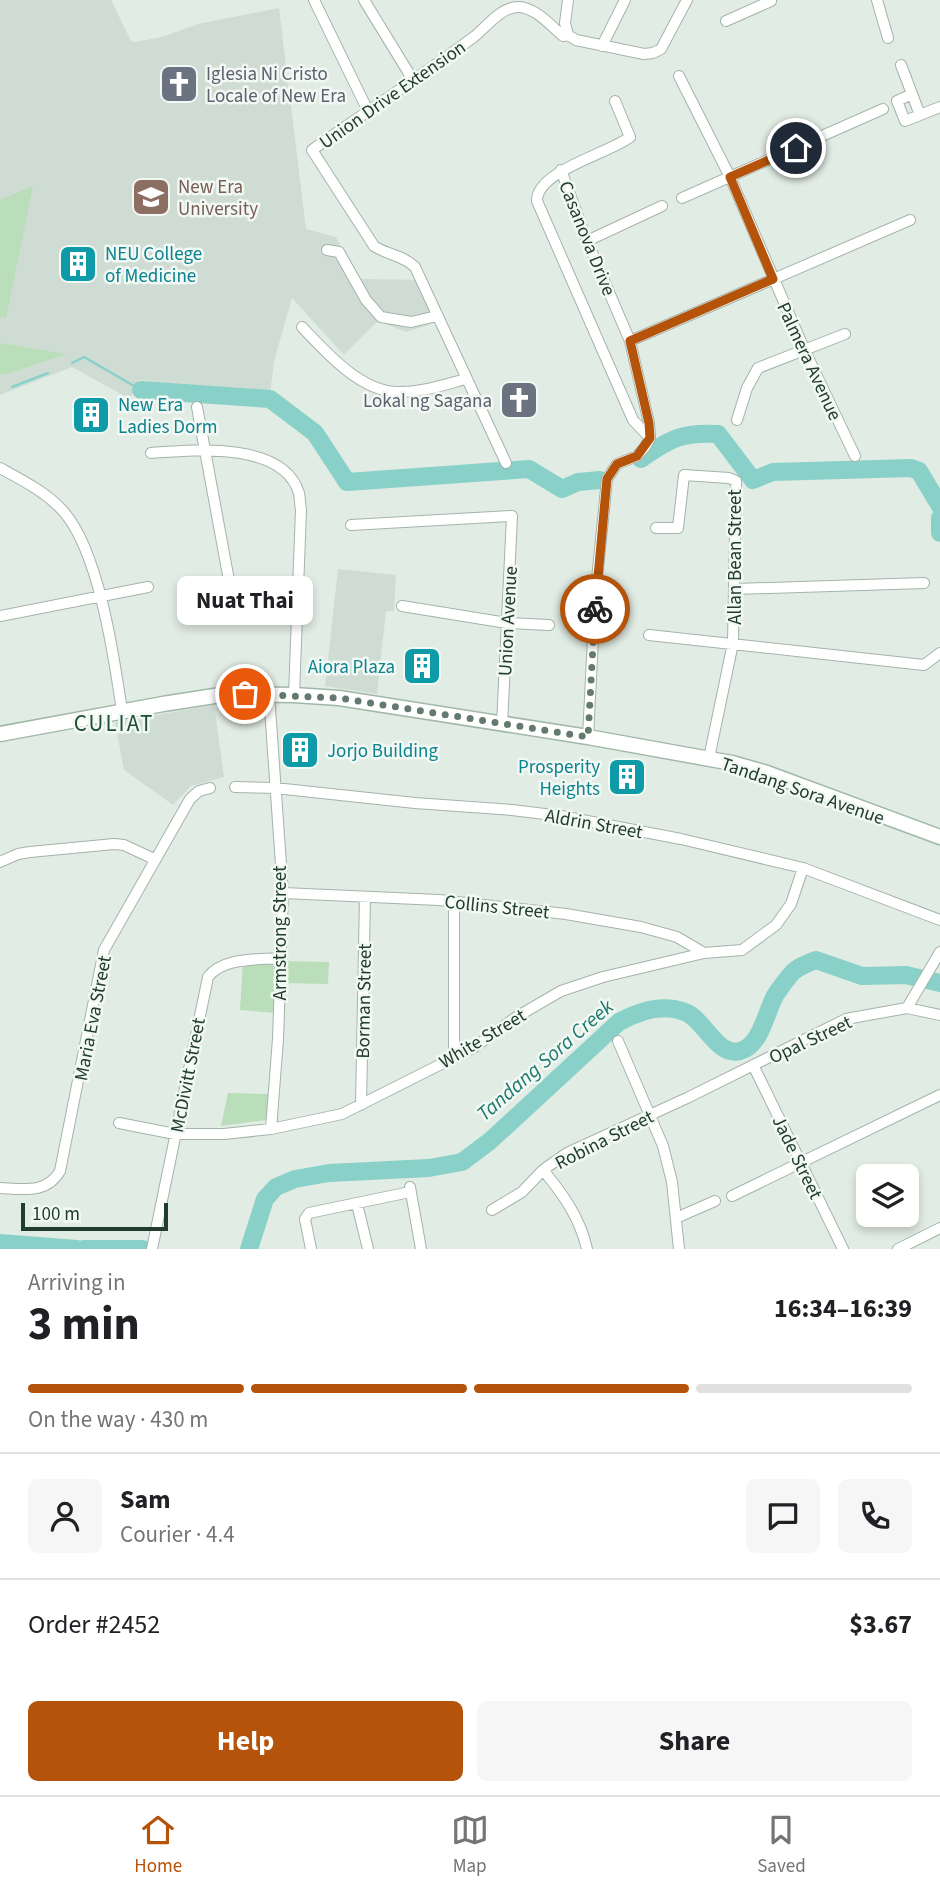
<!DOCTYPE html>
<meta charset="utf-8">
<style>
body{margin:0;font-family:"Source Sans 3",sans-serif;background:#f6f6f6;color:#202124;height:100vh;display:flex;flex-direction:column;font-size:26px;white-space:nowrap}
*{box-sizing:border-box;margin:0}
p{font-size:23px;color:#757577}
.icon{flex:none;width:38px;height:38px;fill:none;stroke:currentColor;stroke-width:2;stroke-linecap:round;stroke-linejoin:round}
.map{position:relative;height:1249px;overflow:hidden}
.sheet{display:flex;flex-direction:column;background:#fff;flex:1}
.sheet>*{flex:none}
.fabs{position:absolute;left:856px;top:1164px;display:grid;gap:14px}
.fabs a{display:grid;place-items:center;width:63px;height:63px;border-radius:10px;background:#fff;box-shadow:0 4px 10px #0003;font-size:35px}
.scale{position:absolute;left:21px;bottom:18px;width:147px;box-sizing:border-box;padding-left:7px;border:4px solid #213d2e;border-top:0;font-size:19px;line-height:24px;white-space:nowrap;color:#213d2e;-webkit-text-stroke:5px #f2f8f3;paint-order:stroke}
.pin{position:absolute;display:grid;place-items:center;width:60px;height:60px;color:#fff;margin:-30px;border:4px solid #fff;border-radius:50%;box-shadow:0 2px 7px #0007}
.courier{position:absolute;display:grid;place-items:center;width:70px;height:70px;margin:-35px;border:5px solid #b45309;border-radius:50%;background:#fff;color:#222;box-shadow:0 2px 9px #0007}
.bubble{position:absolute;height:49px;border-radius:10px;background:#fff;box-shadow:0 4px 10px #0003;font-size:23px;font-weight:700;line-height:49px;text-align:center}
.summary em{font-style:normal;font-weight:700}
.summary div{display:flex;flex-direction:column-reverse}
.summary{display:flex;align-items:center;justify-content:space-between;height:119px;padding:0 28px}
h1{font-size:46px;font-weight:700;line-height:52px}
.bar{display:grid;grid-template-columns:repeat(4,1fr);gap:10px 7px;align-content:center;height:84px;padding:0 28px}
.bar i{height:9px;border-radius:5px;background:#e0e0e0}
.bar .active{background:#b45309}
.bar p{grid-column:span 4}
.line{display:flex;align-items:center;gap:18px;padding:0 28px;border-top:2px solid #e0e0e0}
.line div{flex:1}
.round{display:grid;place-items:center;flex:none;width:74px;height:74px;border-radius:10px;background:#f6f6f6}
.action{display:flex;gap:14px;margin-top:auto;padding:14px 28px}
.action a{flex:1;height:80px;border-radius:10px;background:#b45309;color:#fff;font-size:28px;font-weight:700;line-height:80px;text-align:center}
.action a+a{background:#f6f6f6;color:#202124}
.dock{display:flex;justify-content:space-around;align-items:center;height:98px;border-top:2px solid #e0e0e0;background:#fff;font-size:19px;color:#757577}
.dock a{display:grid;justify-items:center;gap:4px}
.dock .active{color:#b45309}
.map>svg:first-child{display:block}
</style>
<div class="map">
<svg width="940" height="1249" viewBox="0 0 940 1249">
<rect width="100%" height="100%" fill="#e1ece4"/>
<path fill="#cfdcd3" d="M 0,0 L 111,0 L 131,41 L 135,42 L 162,37 L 198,24 L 279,8 L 306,229 L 336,237 L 357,279 L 426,280 L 439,311 L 429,325 L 406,332 L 378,321 L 344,355 L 292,298 L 274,361 L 270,394 L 139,380 L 130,399 L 72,367 L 0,395 Z
M 338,569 L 396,575 L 394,611 L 386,611 L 377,694 L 325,686 Z
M 214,705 L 224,777 L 191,786 L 173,805 L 124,770 L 115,722 Z"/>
<path fill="#baddba" d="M 33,186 L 6,318 L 0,317 L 0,200 Z
M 0,343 L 66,354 L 4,375 L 0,374 Z
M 278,959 L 276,1013 L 240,1010 L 243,963 Z
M 282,961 L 329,962 L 328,984 L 281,983 Z
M 228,1093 L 269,1094 L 266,1120 L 221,1126 Z"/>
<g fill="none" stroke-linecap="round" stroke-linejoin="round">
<path stroke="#89d1c8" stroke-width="2.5" d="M 72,363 L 84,357 L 141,390
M 12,387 L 48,373"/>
<path stroke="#89d1c8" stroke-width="18" d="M 141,390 L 270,399 L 315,433 L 347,482 L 529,469 L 562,489 L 578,482 L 600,480
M 641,459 C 671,438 682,432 718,434 L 753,480 L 773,472 L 911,468 L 919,471 L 940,506
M 940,518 L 940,533
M 0,1243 L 77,1249
M 83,1249 L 143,1249
M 249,1249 L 265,1199 L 276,1187 L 295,1179 L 329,1173 L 429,1168 L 462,1162 L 490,1141 L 619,1022 C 639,1011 662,1003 685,1012 C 704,1019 717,1057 740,1051 C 762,1045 766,1010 776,994 C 781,987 787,978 793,972 C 799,966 808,963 816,960 L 862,976 L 906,975 L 940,983"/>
<defs>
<path id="minor" d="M 314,0 L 368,111
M 364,0 L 413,80
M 877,0 L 888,38
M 726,21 L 771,1
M 568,35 L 565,23 L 568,0
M 602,46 L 625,0
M 901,65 L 920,115 L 940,107
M 679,76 L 730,177 L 805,351 L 855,456
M 912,94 L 897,101 L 905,121 L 920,115
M 615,101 L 630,137 C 610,153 536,171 537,201 L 633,420 L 650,438
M 561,170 L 587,241 L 630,341 L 649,423 L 650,438 L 645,447 L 637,456 L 617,464 L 607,479 L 595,599 L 588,737
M 682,198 L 883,109
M 587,241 L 662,206
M 327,250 L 339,252 L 366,300 L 381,317 L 411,322 L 437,316
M 302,327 C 326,352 359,390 396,392 C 420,393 443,385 466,379
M 630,341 L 910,220
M 197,407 L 233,602 L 245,605 L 297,605
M 737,420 L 747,388 L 758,368 L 845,334
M 151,453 C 193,450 283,441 299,493 C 300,498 300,505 301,510 L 294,695
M 506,463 L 415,267 C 403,255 387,255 374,246 L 312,150 C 366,112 422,76 475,36 C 486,27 502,6 519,7 C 536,8 551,26 563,36 L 568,35 L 576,40 L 644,54 L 653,53 L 661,49 L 687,0
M 0,468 C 22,480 46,492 63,511 C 99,551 114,657 122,711
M 351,525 L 512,516 L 502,725
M 656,528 L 678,528 L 684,475 L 729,478 L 736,481 L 733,643 L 709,758
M 735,589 L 924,583
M 402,606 L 507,623 L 549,625
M 0,616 L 148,587
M 649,635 L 924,665 L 940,653
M 269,694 L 283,893 L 278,1039 L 271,1129
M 235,787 L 275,788 L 415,803 L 512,810 L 561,816 L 681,839 L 803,868 L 940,920
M 0,862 L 18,854 L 30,852 L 114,844 L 124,845 L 154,859
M 283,893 L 439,900 L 566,914 L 641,927 L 677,937 L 704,953
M 454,901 L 454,1058
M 907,1008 L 940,952
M 618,1041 L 663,1146 L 672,1182 L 679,1249
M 753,1065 L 843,1249
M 361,1105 L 365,897
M 119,1123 L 175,1134 L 224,1134 L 271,1129 L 342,1114 L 473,1048 L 518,1016 L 561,991 L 603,977 L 704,953 L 742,950 L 776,925 L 791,904 L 803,868
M 543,1170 C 563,1194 580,1218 587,1249
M 410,1187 L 421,1249
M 0,1188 C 23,1189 47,1194 60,1171 L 104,950 L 190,799 L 199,791 L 210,788
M 732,1196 L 940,1095
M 357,1204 L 368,1249
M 492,1210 L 522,1192 L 543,1170 L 567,1153 L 687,1098 L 846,1019 L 907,1008 L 940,1015
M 676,1218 L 715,1201
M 152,1249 L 208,977 C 223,957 258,960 281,958
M 311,1249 L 305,1219 L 309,1213 L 410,1192
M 898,1249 L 940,1228"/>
<path id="secondary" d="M 0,734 L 163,704 L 227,694 L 294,695 L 339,698 L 588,737 L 732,763 L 767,773 L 940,837"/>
</defs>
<use href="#minor" stroke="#a4b4aa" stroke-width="12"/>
<use href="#secondary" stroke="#a0b8a9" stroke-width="17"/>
<use href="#minor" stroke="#fff" stroke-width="10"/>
<use href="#secondary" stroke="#fff" stroke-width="14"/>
</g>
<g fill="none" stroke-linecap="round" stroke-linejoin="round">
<path stroke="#647a6e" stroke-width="7" stroke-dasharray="0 12.6" d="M 245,694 L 339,698 L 588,737 L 595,609"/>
<path stroke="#b45309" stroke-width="9" d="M 595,609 L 607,479 L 617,464 L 637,456 L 650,438 L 649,423 L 630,341 L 773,279 L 730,177 L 796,148"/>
</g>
<defs>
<symbol id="church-square" viewBox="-11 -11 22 22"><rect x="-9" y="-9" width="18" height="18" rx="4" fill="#6b7280" stroke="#f2f8f3"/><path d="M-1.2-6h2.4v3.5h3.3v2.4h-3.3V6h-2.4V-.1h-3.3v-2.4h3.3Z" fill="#fff"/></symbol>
<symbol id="university-square" viewBox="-11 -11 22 22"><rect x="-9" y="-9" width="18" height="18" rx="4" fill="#8d6e63" stroke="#f2f8f3"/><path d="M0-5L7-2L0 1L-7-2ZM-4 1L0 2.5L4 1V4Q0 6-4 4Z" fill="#fff"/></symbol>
<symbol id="building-square" viewBox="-11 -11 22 22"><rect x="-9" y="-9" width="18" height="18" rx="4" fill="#0f9aa8" stroke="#f2f8f3"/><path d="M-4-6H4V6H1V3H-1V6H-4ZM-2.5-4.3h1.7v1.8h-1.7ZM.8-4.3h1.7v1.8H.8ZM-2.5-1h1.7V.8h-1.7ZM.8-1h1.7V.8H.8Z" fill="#fff"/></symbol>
</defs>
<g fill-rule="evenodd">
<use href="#church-square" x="157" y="62" width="44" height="44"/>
<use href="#university-square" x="129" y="175" width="44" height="44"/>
<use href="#building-square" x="56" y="242" width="44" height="44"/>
<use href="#church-square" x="497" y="378" width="44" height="44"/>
<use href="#building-square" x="69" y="393" width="44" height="44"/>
<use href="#building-square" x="400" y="644" width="44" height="44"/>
<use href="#building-square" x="278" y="728" width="44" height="44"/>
<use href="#building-square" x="605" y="755" width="44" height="44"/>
</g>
<g text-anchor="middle" stroke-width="5" stroke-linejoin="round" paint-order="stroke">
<g font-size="19" fill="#5b616d" stroke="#f2f8f3" text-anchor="start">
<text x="206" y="80">Iglesia Ni Cristo<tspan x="206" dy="22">Locale of New Era</tspan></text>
<text x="492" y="407" text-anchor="end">Lokal ng Sagana</text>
</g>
<g font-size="19" fill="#213d2e" stroke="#f2f8f3">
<text transform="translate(392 94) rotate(-35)" y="7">Union Drive Extension</text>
<text transform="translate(588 238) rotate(68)" y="7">Casanova Drive</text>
<text transform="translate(810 361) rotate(65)" y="7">Palmera Avenue</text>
<text transform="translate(734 557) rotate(-90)" y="7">Allan Bean Street</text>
<text transform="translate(507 621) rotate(-87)" y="7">Union Avenue</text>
<text transform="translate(803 790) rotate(19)" y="7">Tandang Sora Avenue</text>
<text transform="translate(594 823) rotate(10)" y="7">Aldrin Street</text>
<text transform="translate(497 906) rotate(6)" y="7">Collins Street</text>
<text transform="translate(279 933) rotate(-90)" y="7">Armstrong Street</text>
<text transform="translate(363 1001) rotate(-89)" y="7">Borman Street</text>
<text transform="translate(92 1018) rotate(-79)" y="7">Maria Eva Street</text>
<text transform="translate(482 1038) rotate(-31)" y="7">White Street</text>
<text transform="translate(810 1039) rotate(-25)" y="7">Opal Street</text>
<text transform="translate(187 1075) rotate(-79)" y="7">McDivitt Street</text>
<text transform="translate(604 1139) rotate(-27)" y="7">Robina Street</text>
<text transform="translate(798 1157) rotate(64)" y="7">Jade Street</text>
</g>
<g font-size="19" fill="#785e54" stroke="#f2f8f3" text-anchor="start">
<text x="178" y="193">New Era<tspan x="178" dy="22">University</tspan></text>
</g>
<g font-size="19" fill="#0d838f" stroke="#f2f8f3" text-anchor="start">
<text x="105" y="260">NEU College<tspan x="105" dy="22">of Medicine</tspan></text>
<text x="118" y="411">New Era<tspan x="118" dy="22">Ladies Dorm</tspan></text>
<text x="395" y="673" text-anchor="end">Aiora Plaza</text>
<text x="327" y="757">Jorjo Building</text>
<text x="600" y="773" text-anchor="end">Prosperity<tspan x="600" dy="22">Heights</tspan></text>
</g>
<g font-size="21" font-style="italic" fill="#1b796e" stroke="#f2f8f3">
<text transform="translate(545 1060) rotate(-41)" y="7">Tandang Sora Creek</text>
</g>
<g font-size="23" letter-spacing="2" fill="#1d4f35" stroke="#f2f8f3">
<text x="114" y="731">CULIAT</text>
</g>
</g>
</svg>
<div class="fabs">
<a><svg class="icon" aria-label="layers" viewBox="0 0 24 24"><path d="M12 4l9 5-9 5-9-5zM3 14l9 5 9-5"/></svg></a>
</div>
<div class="scale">100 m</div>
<div class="pin" style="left:245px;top:694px;background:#ea580c"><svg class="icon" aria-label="bag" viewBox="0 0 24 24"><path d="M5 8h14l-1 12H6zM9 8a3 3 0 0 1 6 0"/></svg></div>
<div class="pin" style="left:796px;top:148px;background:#1f2937"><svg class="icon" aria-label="home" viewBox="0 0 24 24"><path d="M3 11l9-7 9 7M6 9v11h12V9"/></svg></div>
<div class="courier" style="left:595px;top:609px"><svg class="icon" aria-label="bike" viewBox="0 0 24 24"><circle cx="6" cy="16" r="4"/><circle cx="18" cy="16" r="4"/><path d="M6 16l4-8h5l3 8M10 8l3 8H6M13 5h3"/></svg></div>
<div class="bubble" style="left:177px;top:576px;width:136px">Nuat Thai</div>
</div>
<section class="sheet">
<div class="summary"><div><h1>3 min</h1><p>Arriving in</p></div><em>16:34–16:39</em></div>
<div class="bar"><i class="active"></i><i class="active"></i><i class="active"></i><i></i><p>On the way · 430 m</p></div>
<div class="line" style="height:126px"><a class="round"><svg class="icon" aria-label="person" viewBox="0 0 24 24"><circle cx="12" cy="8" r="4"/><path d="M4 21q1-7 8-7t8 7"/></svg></a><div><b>Sam</b><p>Courier · 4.4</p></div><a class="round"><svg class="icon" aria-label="chat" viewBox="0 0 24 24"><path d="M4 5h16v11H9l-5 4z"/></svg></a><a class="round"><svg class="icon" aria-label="phone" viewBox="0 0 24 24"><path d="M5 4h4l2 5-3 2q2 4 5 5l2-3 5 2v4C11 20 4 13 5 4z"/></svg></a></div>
<div class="line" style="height:91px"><div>Order #2452</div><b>$3.67</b></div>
<div class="action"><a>Help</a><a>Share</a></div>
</section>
<nav class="dock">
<a class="active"><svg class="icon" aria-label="home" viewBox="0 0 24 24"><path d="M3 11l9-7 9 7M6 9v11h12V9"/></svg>Home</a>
<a><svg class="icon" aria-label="map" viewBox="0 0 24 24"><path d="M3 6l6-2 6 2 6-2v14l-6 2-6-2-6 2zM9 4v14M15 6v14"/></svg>Map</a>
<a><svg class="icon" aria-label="saved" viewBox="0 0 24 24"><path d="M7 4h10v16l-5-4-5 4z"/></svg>Saved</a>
</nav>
